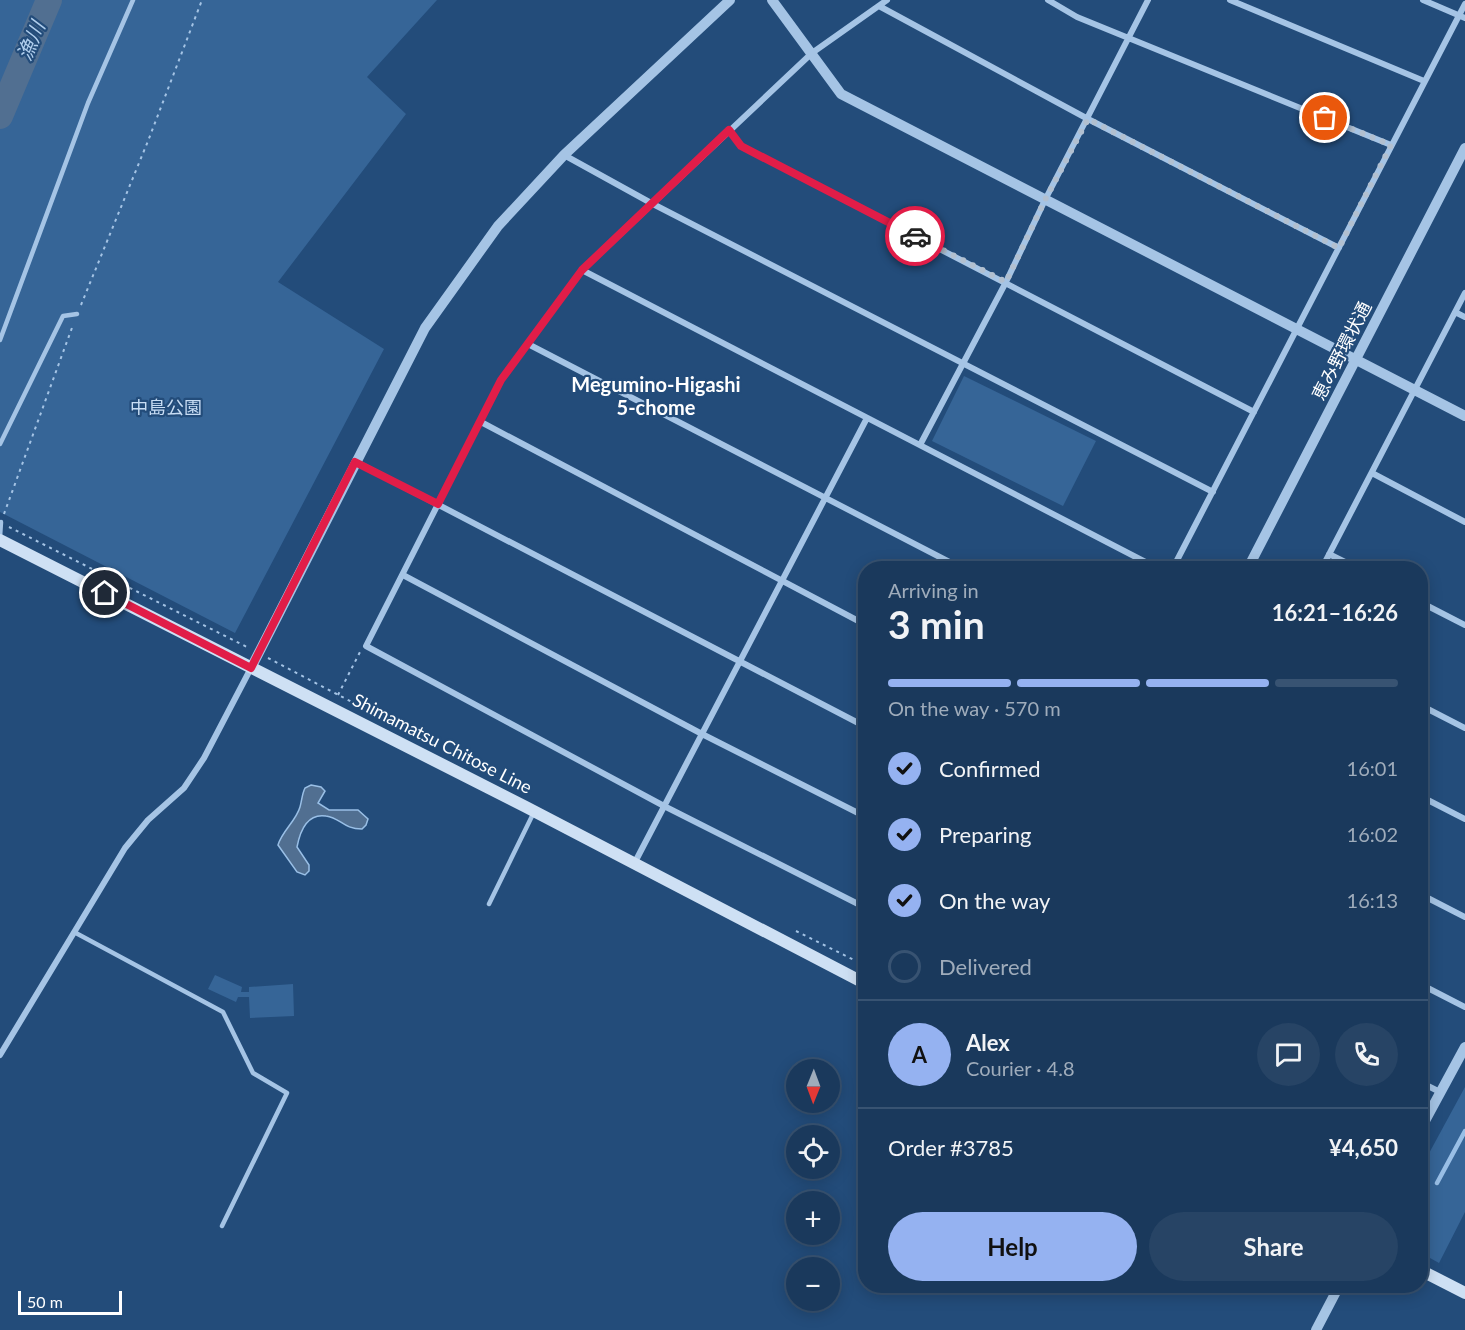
<!DOCTYPE html>
<meta charset="utf-8">
<style>
body{margin:0;font-family:Lato,"Noto Sans JP",sans-serif;background:#274465;color:#f1f3f6;height:100vh;display:flex;flex-direction:column;font-size:22px;white-space:nowrap}
*{box-sizing:border-box;margin:0}
p{font-size:20px;color:#9facbb}
.icon{flex:none;width:33px;height:33px;fill:none;stroke:currentColor;stroke-width:2;stroke-linecap:round;stroke-linejoin:round}
.map{position:relative;flex:1;overflow:hidden}
.sheet{position:absolute;left:858px;top:561px;width:570px;height:732px;display:flex;flex-direction:column;background:#1a395c;border-radius:24px;box-shadow:0 3px 15px #0003,0 0 0 2px #385372}
.sheet>*{flex:none}
.needle{width:39px;rotate:181deg}
.tools{position:absolute;left:786px;top:1059px;display:grid;gap:12px}
.tools a{display:grid;place-items:center;width:54px;height:54px;border-radius:50%;background:#1a395c;box-shadow:0 3px 15px #0003,0 0 0 2px #385372;font-size:30px}
.scale{position:absolute;left:18px;bottom:15px;width:104px;box-sizing:border-box;padding-left:6px;border:3px solid #fff;border-top:0;font-size:16px;line-height:21px;white-space:nowrap;color:#fff;-webkit-text-stroke:4px #234c7a;paint-order:stroke}
.pin{position:absolute;display:grid;place-items:center;width:51px;height:51px;color:#fff;margin:-26px;border:3px solid #fff;border-radius:50%;box-shadow:0 2px 6px #0007}
.courier{position:absolute;display:grid;place-items:center;width:60px;height:60px;margin:-30px;border:4px solid #e11d48;border-radius:50%;background:#fff;color:#222;box-shadow:0 2px 8px #0007}
.head em{font-style:normal;font-weight:700}
.head div{display:flex;flex-direction:column-reverse}
.head{display:flex;align-items:center;justify-content:space-between;height:102px;padding:0 30px}
h1{font-size:39px;font-weight:700;line-height:45px}
.bar{display:grid;grid-template-columns:repeat(4,1fr);gap:9px 6px;align-content:center;height:72px;padding:0 30px}
.bar i{height:8px;border-radius:4px;background:#385372}
.bar .selected{background:#95b2f1}
.bar p{grid-column:span 4}
.line{display:flex;align-items:center;gap:15px;padding:0 30px;border-top:2px solid #385372}
.line div{flex:1}
.round{display:grid;place-items:center;flex:none;width:63px;height:63px;border-radius:32px;background:#274465}
ol{padding:0 30px;list-style:none}
li{display:flex;align-items:center;gap:18px;height:66px}
li p{margin-inline-start:auto}
li .icon{padding:6px;border-radius:50%;background:#95b2f1;color:#111;stroke-width:4}
li:last-child{color:#9facbb}
li i{width:33px;height:33px;border:3px solid #385372;border-radius:50%}
.button{display:flex;gap:12px;margin-top:auto;padding:12px 30px}
.button a{flex:1;height:69px;border-radius:36px;background:#95b2f1;color:#111;font-size:24px;font-weight:700;line-height:69px;text-align:center}
.button a+a{background:#274465;color:#f1f3f6}
.map>svg:first-child{display:block}
</style>
<div class="map">
<svg width="1465" height="1330" viewBox="0 0 1465 1330">
<rect width="100%" height="100%" fill="#234c7a"/>
<path fill="#366597" d="M 0,0 L 437,0 L 367,77 L 406,114 L 278,282 L 384,349 L 235,633 L 0,512 Z
M 964,376 L 1096,441 L 1063,506 L 932,441 Z
M 215,975 L 242,987 L 241,992 L 249,992 L 249,987 L 293,984 L 294,1016 L 250,1018 L 249,997 L 238,997 L 236,1002 L 208,989 Z
M 1465,1087 L 1465,1212 L 1439,1263 L 1421,1253 L 1421,1168 Z"/>
<path fill="#516f91" stroke="#99bfe6" stroke-width="1.5" d="M 311,785 L 321,787 L 325,791 L 318,803 L 329,810 L 358,810 L 368,819 L 366,825 L 362,829 C 343,829 341,818 326,816 C 307,813 300,831 297,847 L 309,865 L 309,871 L 305,875 L 297,872 L 278,845 C 282,831 296,821 300,807 C 302,800 302,794 305,788 Z"/>
<g fill="none" stroke-linecap="round" stroke-linejoin="round">
<path stroke="#99bfe6" stroke-width="4.5" d="M 1437,1183 L 1465,1131"/>
<path stroke="#516f91" stroke-width="26" d="M 0,116 L 49,0"/>
<path stroke="#a5c4e5" stroke-width="2" stroke-dasharray="3 4.5" stroke-linecap="butt" d="M 81,305 L 148,141 L 202,0
M 4,514 L 73,325
M 9,527 L 247,647
M 268,658 L 369,711
M 338,695 L 360,652
M 796,931 L 866,966
M 1420,1154 L 1428,1138"/>
<path stroke="#a5c4e5" stroke-width="4.5" d="M 0,340 L 88,103 L 133,0
M 0,444 L 63,316 L 77,314
M 0,537 L 1,522
M 489,904 L 534,812
M 74,932 L 223,1012 L 253,1073 L 287,1093 L 222,1226"/>
<path stroke="#a5c4e5" stroke-width="6" d="M 1048,0 L 1077,17 L 1391,145
M 1230,0 L 1424,81
M 1423,0 L 1465,18
M 879,6 L 1088,119 L 1339,248
M 729,130 L 741,146 L 1254,412
M 564,155 L 651,203 L 1213,492
M 582,270 L 1157,568
M 1455,312 L 1465,317
M 528,344 L 961,568
M 481,422 L 866,625
M 920,445 L 1006,282 L 1045,200 L 1148,0
M 356,462 L 866,727
M 1372,473 L 1465,522
M 1329,554 L 1357,568
M 1173,568 L 1465,4
M 1322,568 L 1465,293
M 403,575 L 702,734 L 866,817
M 1420,602 L 1465,625
M 1420,705 L 1465,728
M 1420,796 L 1465,819
M 634,864 L 867,418
M 1420,894 L 1465,917
M 866,908 L 664,806 L 366,646 L 501,380 L 582,270 L 812,53 L 887,0
M 1420,984 L 1465,1007
M 0,1055 L 125,848 L 148,820 L 184,788 L 204,758 L 251,668
M 1420,1082 L 1440,1092"/>
<path stroke="#a5c4e5" stroke-width="10" d="M 772,0 L 841,94 L 1465,416
M 1248,568 L 1465,148
M 251,668 L 425,328 L 498,226 L 564,155 L 730,0
M 1420,1130 L 1465,1047
M 1316,1330 L 1339,1286"/>
<path stroke="#cee0f4" stroke-width="12" d="M 0,540 L 526,807 L 866,984
M 1420,1270 L 1465,1293"/>
</g>
<g fill="none" stroke-linecap="round" stroke-linejoin="round">
<path stroke="#b2c0d0" stroke-width="6" stroke-dasharray="0 10.8" d="M 915,236 L 1006,282 L 1045,200 L 1088,119 L 1339,248 L 1391,145 L 1325,118"/>
<path stroke="#e11d48" stroke-width="8" d="M 105,593 L 251,668 L 355,462 L 438,504 L 501,380 L 582,270 L 729,130 L 741,146 L 915,236"/>
</g>
<g text-anchor="middle" stroke-width="4.5" stroke-linejoin="round" paint-order="stroke">
<g font-size="18" fill="#fff" stroke="#234c7a">
<text transform="translate(1342 351) rotate(-63)" y="6">恵み野環状通</text>
<text transform="translate(442 744) rotate(27)" y="6">Shimamatsu Chitose Line</text>
</g>
<g font-size="18" fill="#c8ddf4" stroke="#234c7a">
<text x="166" y="414">中島公園</text>
</g>
<g font-size="20" font-style="italic" fill="#b0ceed" stroke="#234c7a">
<text transform="translate(31 41) rotate(-67)" y="7">漁川</text>
</g>
<g font-size="20" font-weight="bold" fill="#fff" stroke="#234c7a">
<text x="656" y="392">Megumino-Higashi<tspan x="656" dy="23">5-chome</tspan></text>
</g>
</g>
</svg>
<div class="tools">
<a><svg class="needle" viewBox="-14 -14 28 28"><path d="M0-13l5 13h-10z" fill="#e53935"/><path d="M0 13l5-13h-10z" fill="#9facbb"/></svg></a>
<a><svg class="icon" aria-label="locate" viewBox="0 0 24 24"><circle cx="12" cy="12" r="6"/><path d="M12 2v4M12 18v4M2 12h4M18 12h4"/></svg></a>
<a>+</a>
<a>−</a>
</div>
<div class="scale">50 m</div>
<div class="pin" style="left:1325px;top:118px;background:#ea580c"><svg class="icon" aria-label="bag" viewBox="0 0 24 24"><path d="M5 8h14l-1 12H6zM9 8a3 3 0 0 1 6 0"/></svg></div>
<div class="pin" style="left:105px;top:593px;background:#1f2937"><svg class="icon" aria-label="home" viewBox="0 0 24 24"><path d="M3 11l9-7 9 7M6 9v11h12V9"/></svg></div>
<div class="courier" style="left:915px;top:236px"><svg class="icon" aria-label="car" viewBox="0 0 24 24"><path d="M5 17H2v-5l4-1 3-4h7l3 4 3 1v5h-3M9 17h6M6 11h13"/><circle cx="7" cy="17" r="2"/><circle cx="17" cy="17" r="2"/></svg></div>
<section class="sheet">
<div class="head"><div><h1>3 min</h1><p>Arriving in</p></div><em>16:21–16:26</em></div>
<div class="bar"><i class="selected"></i><i class="selected"></i><i class="selected"></i><i></i><p>On the way · 570 m</p></div>
<ol>
<li><svg class="icon" aria-label="check" viewBox="0 0 24 24"><path d="M5 12l5 5 9-10"/></svg>Confirmed<p>16:01</p></li>
<li><svg class="icon" aria-label="check" viewBox="0 0 24 24"><path d="M5 12l5 5 9-10"/></svg>Preparing<p>16:02</p></li>
<li><svg class="icon" aria-label="check" viewBox="0 0 24 24"><path d="M5 12l5 5 9-10"/></svg>On the way<p>16:13</p></li>
<li><i></i>Delivered</li>
</ol>
<div class="line" style="height:108px"><b class="round" style="background:#95b2f1;color:#111">A</b><div><b>Alex</b><p>Courier · 4.8</p></div><a class="round"><svg class="icon" aria-label="chat" viewBox="0 0 24 24"><path d="M4 5h16v11H9l-5 4z"/></svg></a><a class="round"><svg class="icon" aria-label="phone" viewBox="0 0 24 24"><path d="M5 4h4l2 5-3 2q2 4 5 5l2-3 5 2v4C11 20 4 13 5 4z"/></svg></a></div>
<div class="line" style="height:78px"><div>Order #3785</div><b>¥4,650</b></div>
<div class="button"><a>Help</a><a>Share</a></div>
</section>
</div>
